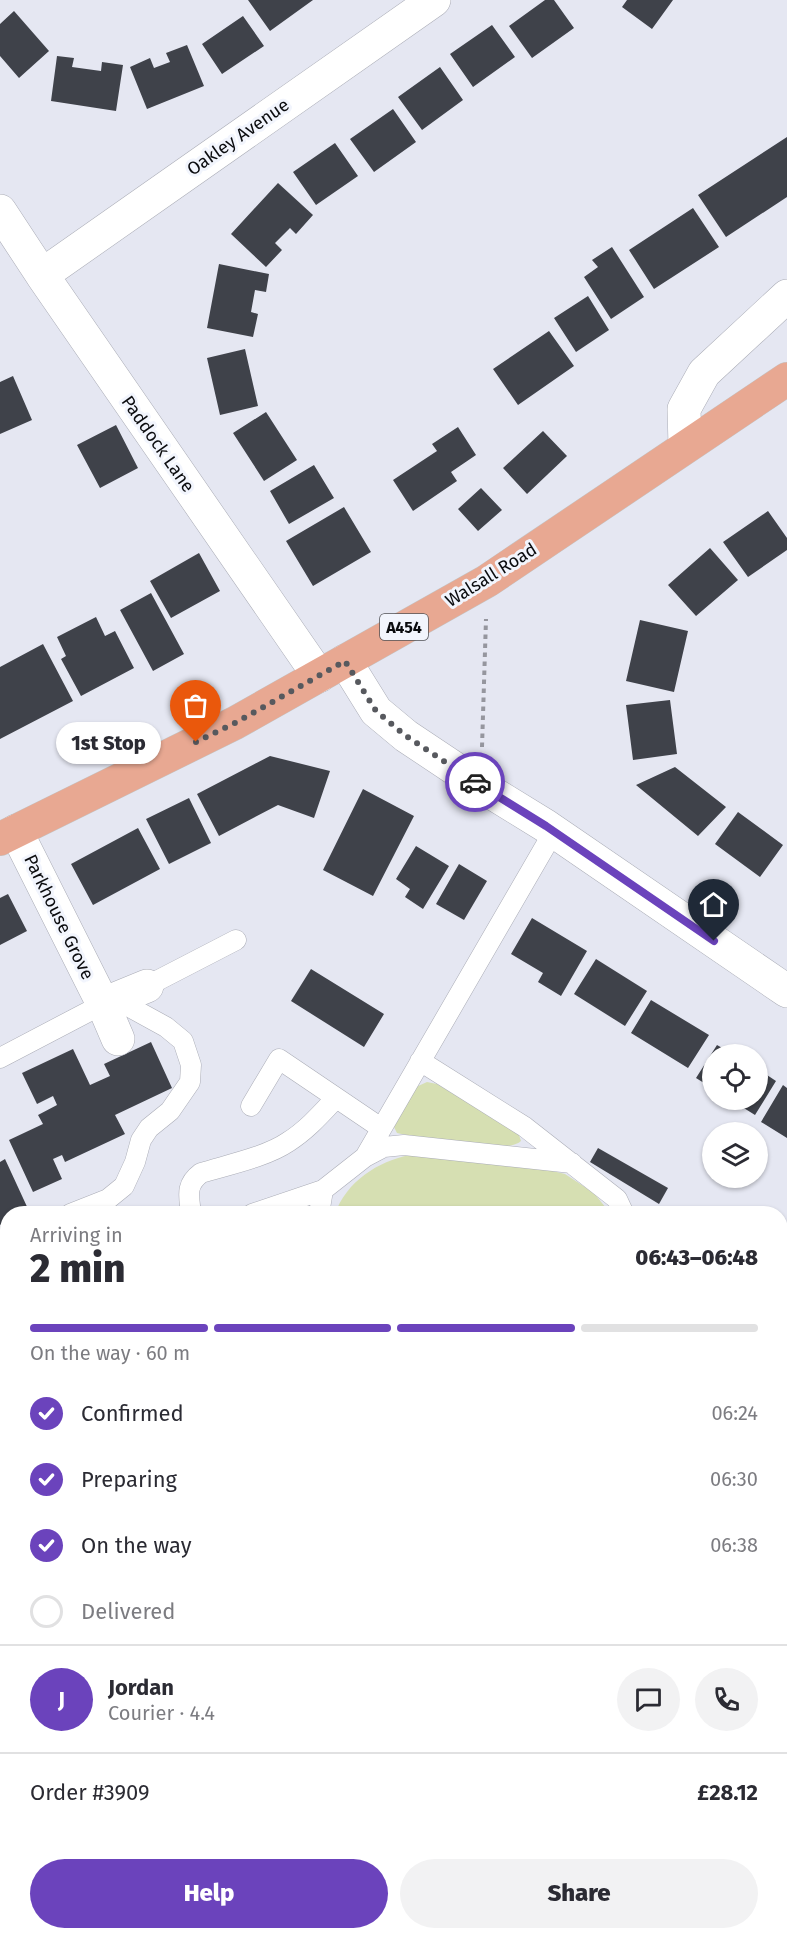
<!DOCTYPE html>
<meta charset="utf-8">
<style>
body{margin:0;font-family:"Fira Sans",sans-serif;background:#f2f2f3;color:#2b2b33;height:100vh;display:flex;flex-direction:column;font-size:22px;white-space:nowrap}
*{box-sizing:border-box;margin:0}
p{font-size:20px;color:#7c7c81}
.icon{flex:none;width:33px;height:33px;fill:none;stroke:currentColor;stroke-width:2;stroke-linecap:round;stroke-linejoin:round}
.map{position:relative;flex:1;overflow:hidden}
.sheet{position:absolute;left:0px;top:1206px;width:788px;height:734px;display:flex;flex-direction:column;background:#fff;border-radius:24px 24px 0 0;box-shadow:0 2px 4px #0004}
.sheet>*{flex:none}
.controls{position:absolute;left:702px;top:1044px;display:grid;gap:12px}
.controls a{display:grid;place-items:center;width:66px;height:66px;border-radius:50%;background:#fff;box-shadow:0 2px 4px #0004;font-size:30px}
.pin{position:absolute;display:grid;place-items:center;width:51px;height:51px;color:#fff;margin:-62px -26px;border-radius:50% 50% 50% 0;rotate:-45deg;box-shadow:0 0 6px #0007}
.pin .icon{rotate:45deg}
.courier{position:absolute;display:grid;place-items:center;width:60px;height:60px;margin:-30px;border:4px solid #6b43bc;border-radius:50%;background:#fff;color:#222;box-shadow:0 2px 8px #0007}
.bubble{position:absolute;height:42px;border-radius:21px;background:#fff;box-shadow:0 2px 4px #0004;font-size:20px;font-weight:800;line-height:42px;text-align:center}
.summary em{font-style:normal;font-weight:800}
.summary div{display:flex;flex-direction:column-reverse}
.summary{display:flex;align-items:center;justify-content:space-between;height:102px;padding:0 30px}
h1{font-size:39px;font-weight:800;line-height:45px}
.bar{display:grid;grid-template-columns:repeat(4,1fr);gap:9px 6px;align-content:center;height:72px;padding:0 30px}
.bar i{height:8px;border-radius:4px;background:#e1e1e2}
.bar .selected{background:#6b43bc}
.bar p{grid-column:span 4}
.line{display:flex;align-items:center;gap:15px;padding:0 30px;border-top:2px solid #e1e1e2}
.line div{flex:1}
.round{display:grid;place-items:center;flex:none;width:63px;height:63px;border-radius:32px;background:#f2f2f3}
ol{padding:0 30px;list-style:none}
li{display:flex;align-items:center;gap:18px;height:66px}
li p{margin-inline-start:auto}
li .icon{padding:6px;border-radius:50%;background:#6b43bc;color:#fff;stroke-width:4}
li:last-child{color:#7c7c81}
li i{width:33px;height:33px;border:3px solid #e1e1e2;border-radius:50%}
.action{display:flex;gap:12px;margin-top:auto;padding:12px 30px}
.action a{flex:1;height:69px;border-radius:36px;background:#6b43bc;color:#fff;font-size:24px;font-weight:800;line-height:69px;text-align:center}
.action a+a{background:#f2f2f3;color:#2b2b33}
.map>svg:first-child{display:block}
</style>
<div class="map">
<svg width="787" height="1939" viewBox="0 0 787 1939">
<rect width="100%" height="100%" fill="#e5e7f2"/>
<path fill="#d6dfb2" d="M 427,1082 L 437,1084 L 505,1125 L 519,1135 L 521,1141 C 506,1156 419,1137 397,1133 L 394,1127 L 416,1087 Z
M 410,1155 L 540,1168 L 565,1174 L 594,1193 L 610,1213 L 335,1214 C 346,1182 378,1161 410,1155 Z
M 780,1320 L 787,1325 L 787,1368 L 780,1361 Z
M 7,1450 L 8,1450 L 7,1524 L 0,1517 L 0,1452 Z
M 787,1694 L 787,1939 L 737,1939 L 729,1932 L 780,1932 L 780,1697 L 782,1699 Z
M 0,1807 L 7,1814 L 8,1932 L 13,1932 L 9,1939 L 0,1939 Z
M 312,1932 L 367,1932 L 360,1939 L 305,1939 Z
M 373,1932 L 451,1932 L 459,1939 L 366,1939 Z
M 475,1932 L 507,1932 L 514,1939 L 477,1939 Z"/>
<path fill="#3f424a" d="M 248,0 L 313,0 L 270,31 Z
M 545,0 L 554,0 L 574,28 L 532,58 L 509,26 Z
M 627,0 L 673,0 L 652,29 L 622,7 Z
M 14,11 L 49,51 L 19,78 L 0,56 L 0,24 Z
M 243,16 L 264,46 L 222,74 L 202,44 Z
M 492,25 L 515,57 L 473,87 L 450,54 Z
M 187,45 L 204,86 L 147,109 L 130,67 L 150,58 L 154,68 L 170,62 L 166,53 Z
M 57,56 L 74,58 L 72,67 L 101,71 L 102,62 L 123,65 L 116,111 L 51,101 Z
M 440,67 L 463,100 L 422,130 L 398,97 Z
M 393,109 L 416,142 L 374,172 L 350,139 Z
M 787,137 L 787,197 L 726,237 L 698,195 Z
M 335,143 L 358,176 L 316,205 L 293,172 Z
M 278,183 L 313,215 L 296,234 L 290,228 L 275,243 L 282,250 L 266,267 L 231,234 Z
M 693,208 L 719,247 L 654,289 L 629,250 Z
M 612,247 L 644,297 L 611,319 L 584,277 L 598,267 L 592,260 Z
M 219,264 L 269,274 L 266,292 L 255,290 L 251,312 L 258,314 L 253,337 L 207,328 Z
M 588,296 L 609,330 L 576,352 L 554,318 Z
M 549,331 L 574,366 L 518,405 L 493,369 Z
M 245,349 L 258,406 L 220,415 L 207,358 Z
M 13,376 L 32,420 L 0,434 L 0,382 Z
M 266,412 L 297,460 L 264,481 L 233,433 Z
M 116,425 L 138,468 L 100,488 L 77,445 Z
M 458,427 L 476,455 L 451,472 L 457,481 L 413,511 L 393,480 L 437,451 L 432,444 Z
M 543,431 L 567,456 L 527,494 L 503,468 Z
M 314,465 L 334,498 L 289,524 L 270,491 Z
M 481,488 L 502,510 L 478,531 L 458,509 Z
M 344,507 L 371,552 L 313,586 L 286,541 Z
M 768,511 L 787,538 L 787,550 L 748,577 L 723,542 Z
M 710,548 L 738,580 L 696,616 L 668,585 Z
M 199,553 L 220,591 L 171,618 L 150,581 Z
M 151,593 L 184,654 L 153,671 L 120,610 Z
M 96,617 L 105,636 L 115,631 L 134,668 L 81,696 L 61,659 L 66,656 L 57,637 Z
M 640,620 L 688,631 L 674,692 L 626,681 Z
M 43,644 L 73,701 L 0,739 L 0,667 Z
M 670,700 L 677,754 L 633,760 L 626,705 Z
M 270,756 L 330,771 L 314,818 L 278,805 L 219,836 L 197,794 Z
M 675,767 L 726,807 L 698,836 L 636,785 Z
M 363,789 L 414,816 L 373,896 L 323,870 Z
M 189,798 L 211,843 L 169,864 L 146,819 Z
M 738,812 L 783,845 L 760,877 L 715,844 Z
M 138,828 L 160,869 L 93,905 L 71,864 Z
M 416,846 L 449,866 L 423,909 L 405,897 L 410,889 L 396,879 Z
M 459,864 L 487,881 L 464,920 L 436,904 Z
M 8,894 L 27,931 L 0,945 L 0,898 Z
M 532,918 L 587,951 L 561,996 L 538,982 L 543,973 L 511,954 Z
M 596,959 L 647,991 L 625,1026 L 574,994 Z
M 311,969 L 384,1014 L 364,1047 L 291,1001 Z
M 651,1000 L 709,1035 L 688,1068 L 631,1033 Z
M 151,1042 L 172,1088 L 115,1115 L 125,1134 L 65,1162 L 62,1155 L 53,1159 L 62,1179 L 33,1192 L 9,1140 L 43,1124 L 38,1115 L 57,1105 L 53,1096 L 37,1104 L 22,1073 L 73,1049 L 90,1085 L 110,1076 L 104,1064 Z
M 717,1045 L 733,1054 L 712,1054 L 712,1088 L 696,1078 Z
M 758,1069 L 776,1081 L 755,1115 L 731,1100 L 758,1100 Z
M 783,1085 L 787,1088 L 787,1138 L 761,1122 Z
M 598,1148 L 668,1188 L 659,1204 L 590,1162 Z
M 5,1159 L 29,1211 L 24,1214 L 8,1214 L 8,1222 L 0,1225 L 0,1162 Z
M 8,1377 L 8,1448 L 0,1450 L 0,1380 Z
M 780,1378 L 787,1385 L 787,1451 L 780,1444 Z
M 780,1557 L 787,1564 L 787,1694 L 782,1699 L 780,1697 Z
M 8,1680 L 8,1799 L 0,1792 L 0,1688 Z
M 84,1932 L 228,1932 L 221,1939 L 77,1939 Z
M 507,1932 L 626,1932 L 619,1939 L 514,1939 Z
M 645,1932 L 660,1932 L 667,1939 L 638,1939 Z"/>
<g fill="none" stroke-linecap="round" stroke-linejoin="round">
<defs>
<path id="service" d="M 147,986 L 236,940
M 0,1058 L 103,1004
M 420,1061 L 525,1127 L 617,1199 L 624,1214
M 251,1106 L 279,1059 L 381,1128
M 365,1157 L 384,1147 L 404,1145 L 572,1163
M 70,1214 L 108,1199 L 124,1186 L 135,1162 L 141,1140 L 149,1128 L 170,1111 L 190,1082 L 191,1065 L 183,1041 L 166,1027 L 115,999
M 191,1214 C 189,1196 185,1185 201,1173 C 227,1165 266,1157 288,1142 C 307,1130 321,1114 336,1098
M 252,1214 L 323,1190
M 319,1214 L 323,1190 L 365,1157 L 554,831
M 780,1297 L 787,1301
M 0,1298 L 8,1296"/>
<path id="minor" d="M 0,211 L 42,275 L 319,676
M 42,275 L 434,0
M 685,446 L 684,409 L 704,373 L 787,296
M 345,661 L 376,711 L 406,736 L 481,786 L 546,826 L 787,991
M 16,831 L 103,1004 L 147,986
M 103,1004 L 118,1039"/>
<path id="primary" d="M 0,839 L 235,723 L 487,581 L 787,379"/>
</defs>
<use href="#service" stroke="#aaacb6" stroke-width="21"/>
<use href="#minor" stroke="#aaacb6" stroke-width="34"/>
<use href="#primary" stroke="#c4c5c5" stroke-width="34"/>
<path stroke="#95969e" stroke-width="4" stroke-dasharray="4.5 4.5" stroke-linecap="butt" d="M 482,747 L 486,619
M 780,1501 L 787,1493
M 0,1634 L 8,1627
M 0,1801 L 8,1809
M 780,1876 L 787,1869
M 458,1932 L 465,1939
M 669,1932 L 676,1939
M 27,1939 L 34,1932
M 73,1939 L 80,1932
M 299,1939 L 306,1932
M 626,1939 L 633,1932
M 716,1939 L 723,1932"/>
<use href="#service" stroke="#fff" stroke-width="20"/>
<use href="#minor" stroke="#fff" stroke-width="33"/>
<use href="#primary" stroke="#e8a892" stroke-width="33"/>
</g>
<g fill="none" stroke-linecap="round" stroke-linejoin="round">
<path stroke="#57595e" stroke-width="6" stroke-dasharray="0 10.8" d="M 196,742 L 235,723 L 345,661 L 376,711 L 406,736 L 475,782"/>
<path stroke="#6b43bc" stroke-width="8" d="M 475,782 L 546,826 L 714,941"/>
</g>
<g text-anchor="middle" stroke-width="6" stroke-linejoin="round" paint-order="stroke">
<rect fill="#f2f5fd" stroke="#505256" stroke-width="1.5" x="380" y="614" width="48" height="26" rx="4.5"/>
<g font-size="16" font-weight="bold" fill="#0b0c0f">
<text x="404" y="633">A454</text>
</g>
<g font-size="18" fill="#0b0c0f" stroke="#f2f5fd">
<text transform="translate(238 137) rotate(-35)" y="6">Oakley Avenue</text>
<text transform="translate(158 444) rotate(55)" y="6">Paddock Lane</text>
<text transform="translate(491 575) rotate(-32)" y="6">Walsall Road</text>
<text transform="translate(59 917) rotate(64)" y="6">Parkhouse Grove</text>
</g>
</g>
</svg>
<div class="controls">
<a><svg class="icon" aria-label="locate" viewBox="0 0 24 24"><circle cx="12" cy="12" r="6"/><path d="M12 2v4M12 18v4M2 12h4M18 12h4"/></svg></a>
<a><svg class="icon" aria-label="layers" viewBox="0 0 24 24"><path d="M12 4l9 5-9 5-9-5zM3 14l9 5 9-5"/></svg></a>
</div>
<div class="pin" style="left:196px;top:742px;background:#ea580c"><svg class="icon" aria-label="bag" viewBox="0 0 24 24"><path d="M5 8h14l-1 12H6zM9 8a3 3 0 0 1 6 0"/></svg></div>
<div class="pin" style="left:714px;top:941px;background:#1f2937"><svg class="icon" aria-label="home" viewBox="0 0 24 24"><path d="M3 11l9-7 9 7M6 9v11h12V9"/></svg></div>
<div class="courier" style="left:475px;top:782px"><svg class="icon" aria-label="car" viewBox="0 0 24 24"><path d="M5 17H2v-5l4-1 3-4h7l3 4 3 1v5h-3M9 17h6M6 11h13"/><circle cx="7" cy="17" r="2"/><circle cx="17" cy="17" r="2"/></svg></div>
<div class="bubble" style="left:56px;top:722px;width:105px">1st Stop</div>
<section class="sheet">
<div class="summary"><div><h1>2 min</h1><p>Arriving in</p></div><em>06:43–06:48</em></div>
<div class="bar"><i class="selected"></i><i class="selected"></i><i class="selected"></i><i></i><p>On the way · 60 m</p></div>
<ol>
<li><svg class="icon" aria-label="check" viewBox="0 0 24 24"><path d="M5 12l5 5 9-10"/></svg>Confirmed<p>06:24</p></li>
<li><svg class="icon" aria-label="check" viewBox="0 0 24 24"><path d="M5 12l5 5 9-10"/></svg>Preparing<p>06:30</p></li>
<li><svg class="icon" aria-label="check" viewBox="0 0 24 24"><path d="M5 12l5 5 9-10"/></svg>On the way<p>06:38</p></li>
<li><i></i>Delivered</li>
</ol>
<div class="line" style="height:108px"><b class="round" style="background:#6b43bc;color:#fff">J</b><div><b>Jordan</b><p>Courier · 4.4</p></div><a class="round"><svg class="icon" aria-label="chat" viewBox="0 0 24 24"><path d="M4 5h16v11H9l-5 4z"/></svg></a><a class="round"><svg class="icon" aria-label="phone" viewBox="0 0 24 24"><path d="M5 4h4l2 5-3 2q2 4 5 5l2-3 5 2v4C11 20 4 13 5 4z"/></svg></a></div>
<div class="line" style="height:78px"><div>Order #3909</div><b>£28.12</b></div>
<div class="action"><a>Help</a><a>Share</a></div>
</section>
</div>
